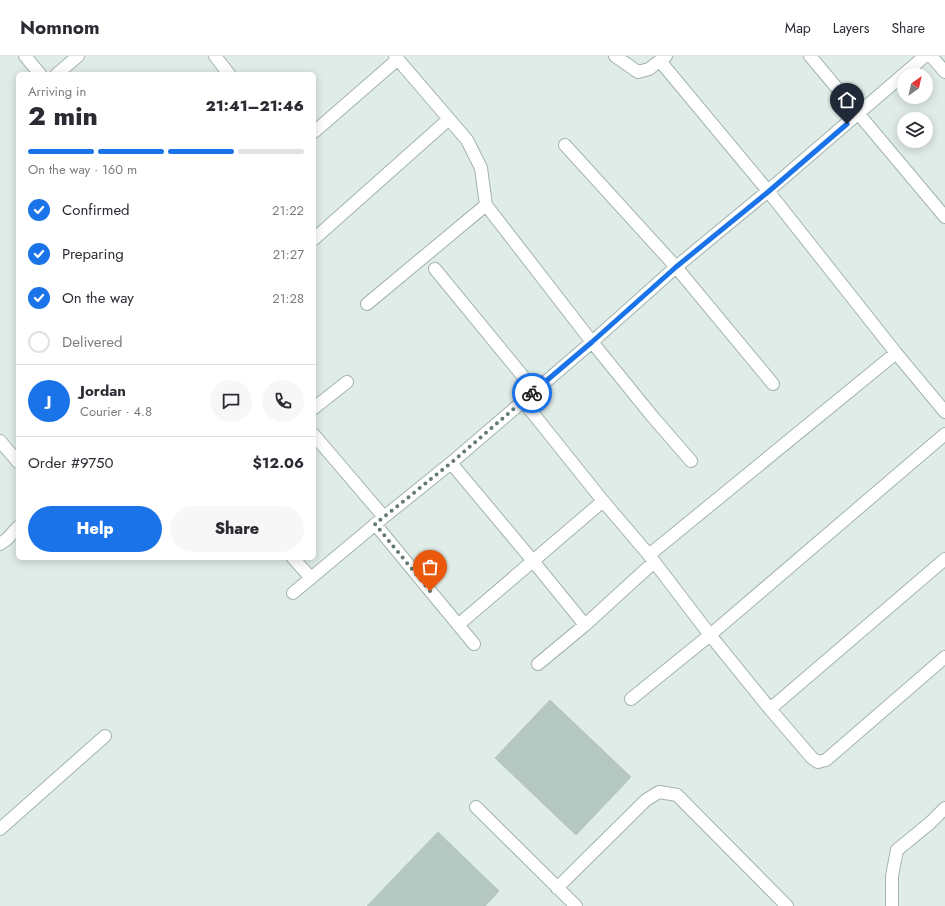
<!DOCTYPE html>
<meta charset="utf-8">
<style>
body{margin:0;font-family:Jost,sans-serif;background:#f7f7f7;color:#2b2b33;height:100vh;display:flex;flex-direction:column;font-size:15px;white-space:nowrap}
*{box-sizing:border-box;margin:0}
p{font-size:13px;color:#7c7c81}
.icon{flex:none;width:22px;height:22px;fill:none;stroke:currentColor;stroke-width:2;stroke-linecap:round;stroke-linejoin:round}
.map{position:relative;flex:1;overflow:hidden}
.drawer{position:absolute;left:16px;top:16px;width:300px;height:488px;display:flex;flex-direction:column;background:#fff;border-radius:6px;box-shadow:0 2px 10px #0003}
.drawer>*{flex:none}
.needle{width:26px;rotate:34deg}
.buttons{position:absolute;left:897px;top:12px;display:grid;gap:8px}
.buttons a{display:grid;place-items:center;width:36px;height:36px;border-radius:50%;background:#fff;box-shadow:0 2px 10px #0003;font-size:20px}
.pin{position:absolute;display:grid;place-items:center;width:34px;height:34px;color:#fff;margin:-41px -17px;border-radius:50% 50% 50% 0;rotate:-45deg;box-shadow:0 0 4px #0007}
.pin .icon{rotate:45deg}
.courier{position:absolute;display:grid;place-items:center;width:40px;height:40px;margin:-20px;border:3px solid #1a73e8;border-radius:50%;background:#fff;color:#222;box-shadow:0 1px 5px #0007}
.headline em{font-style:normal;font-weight:800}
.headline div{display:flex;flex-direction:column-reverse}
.headline{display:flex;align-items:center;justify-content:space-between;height:68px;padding:0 12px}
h1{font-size:26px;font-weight:800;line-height:30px}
.bar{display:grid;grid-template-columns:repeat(4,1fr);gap:6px 4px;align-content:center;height:48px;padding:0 12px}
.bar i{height:5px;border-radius:3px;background:#e1e1e2}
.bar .active{background:#1a73e8}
.bar p{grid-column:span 4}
.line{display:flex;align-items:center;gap:10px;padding:0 12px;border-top:1px solid #e1e1e2}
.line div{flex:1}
.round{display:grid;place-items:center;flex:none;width:42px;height:42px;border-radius:21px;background:#f7f7f7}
ol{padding:0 12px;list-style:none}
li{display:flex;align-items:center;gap:12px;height:44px}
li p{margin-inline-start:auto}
li .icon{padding:4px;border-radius:50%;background:#1a73e8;color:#fff;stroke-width:4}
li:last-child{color:#7c7c81}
li i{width:22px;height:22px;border:2px solid #e1e1e2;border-radius:50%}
.action{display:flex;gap:8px;margin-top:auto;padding:8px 12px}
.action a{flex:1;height:46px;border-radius:24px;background:#1a73e8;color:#fff;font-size:16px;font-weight:800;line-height:46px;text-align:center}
.action a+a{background:#f7f7f7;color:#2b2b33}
header{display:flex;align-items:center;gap:24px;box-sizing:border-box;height:56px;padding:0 20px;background:#fff;border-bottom:1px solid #e1e1e2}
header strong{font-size:19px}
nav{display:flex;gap:22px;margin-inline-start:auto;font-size:14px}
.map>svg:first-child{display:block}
</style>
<header>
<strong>Nomnom</strong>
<nav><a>Map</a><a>Layers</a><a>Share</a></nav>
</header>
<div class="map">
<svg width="945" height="850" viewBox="0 0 945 850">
<rect width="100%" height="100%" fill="#e0ece7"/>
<path fill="#b5c7c1" stroke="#b2c6bf" d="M 550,644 L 631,721 L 576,779 L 495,702 Z
M 438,776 L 499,835 L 485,850 L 367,850 Z"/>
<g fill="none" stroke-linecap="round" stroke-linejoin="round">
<defs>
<path id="minor" d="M 25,0 L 40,18
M 215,0 L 229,18
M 395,0 L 467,84 L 481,112 L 486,149 L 592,286 L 652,360 L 691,405
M 615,0 L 638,16 L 649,13 L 666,0
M 810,0 L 945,161
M 931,0 L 945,16
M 660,5 L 768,135 L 896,297 L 945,356
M 57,18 L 78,0
M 314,76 L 398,3
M 565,89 L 676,211 L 773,328
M 314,183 L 449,63
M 435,213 L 535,335
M 367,248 L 486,149
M 523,345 L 603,445 L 649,499 L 710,579 L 770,653 L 812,702 L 818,706 L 826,704 L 945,601
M 314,352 L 347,326
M 314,379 L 384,461
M 0,385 L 18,406
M 451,407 L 533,505 L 585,569
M 375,468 L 474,588
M 0,488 L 7,483 L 18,471
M 649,499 L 896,297
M 293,502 L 311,522
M 293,537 L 384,461 L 451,407 L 592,286 L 676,211 L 768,135 L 925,0
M 458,569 L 603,445
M 538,608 L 585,569 L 654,506
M 631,643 L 710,579 L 945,378
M 770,653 L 945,503
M 476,751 L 576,850
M 0,773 L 105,680
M 557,832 L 646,744 L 659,736 L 677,739 L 787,850
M 892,850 L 892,820 L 897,794 L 930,767 L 945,752"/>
</defs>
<use href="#minor" stroke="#a2b4af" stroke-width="14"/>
<use href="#minor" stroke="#fff" stroke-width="12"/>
</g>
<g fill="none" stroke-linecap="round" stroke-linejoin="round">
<path stroke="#637a75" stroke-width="4" stroke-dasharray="0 7.2" d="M 430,535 L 375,468 L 451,407 L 532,337"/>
<path stroke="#1a73e8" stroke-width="5" d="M 532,337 L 592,286 L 676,211 L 768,136 L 847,68"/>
</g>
</svg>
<div class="buttons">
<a><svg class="needle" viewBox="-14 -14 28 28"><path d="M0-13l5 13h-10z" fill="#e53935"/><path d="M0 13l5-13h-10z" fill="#7c7c81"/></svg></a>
<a><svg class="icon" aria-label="layers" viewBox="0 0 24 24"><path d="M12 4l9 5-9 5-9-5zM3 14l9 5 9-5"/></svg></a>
</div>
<div class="pin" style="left:430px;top:535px;background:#ea580c"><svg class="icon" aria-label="bag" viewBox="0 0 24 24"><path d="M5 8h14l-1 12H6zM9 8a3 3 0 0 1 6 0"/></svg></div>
<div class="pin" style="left:847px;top:68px;background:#1f2937"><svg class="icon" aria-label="home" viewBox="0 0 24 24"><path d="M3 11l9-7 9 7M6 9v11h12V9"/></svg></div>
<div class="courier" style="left:532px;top:337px"><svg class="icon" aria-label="bike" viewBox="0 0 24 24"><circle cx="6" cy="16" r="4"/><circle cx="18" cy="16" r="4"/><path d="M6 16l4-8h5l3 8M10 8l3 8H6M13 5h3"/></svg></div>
<section class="drawer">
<div class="headline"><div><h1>2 min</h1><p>Arriving in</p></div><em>21:41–21:46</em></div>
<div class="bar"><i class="active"></i><i class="active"></i><i class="active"></i><i></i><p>On the way · 160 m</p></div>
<ol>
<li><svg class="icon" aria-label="check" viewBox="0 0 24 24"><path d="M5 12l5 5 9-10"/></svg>Confirmed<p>21:22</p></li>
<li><svg class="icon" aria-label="check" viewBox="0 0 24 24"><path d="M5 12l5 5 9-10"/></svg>Preparing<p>21:27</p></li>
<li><svg class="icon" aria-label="check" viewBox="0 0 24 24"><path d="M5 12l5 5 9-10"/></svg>On the way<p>21:28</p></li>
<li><i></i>Delivered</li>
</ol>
<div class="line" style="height:72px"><b class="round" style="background:#1a73e8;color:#fff">J</b><div><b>Jordan</b><p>Courier · 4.8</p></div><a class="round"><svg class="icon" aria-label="chat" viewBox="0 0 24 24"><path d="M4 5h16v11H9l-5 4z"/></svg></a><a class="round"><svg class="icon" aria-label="phone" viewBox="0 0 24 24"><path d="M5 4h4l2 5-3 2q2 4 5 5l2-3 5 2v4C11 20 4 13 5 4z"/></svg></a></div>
<div class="line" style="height:52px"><div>Order #9750</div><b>$12.06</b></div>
<div class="action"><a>Help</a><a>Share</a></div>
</section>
</div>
